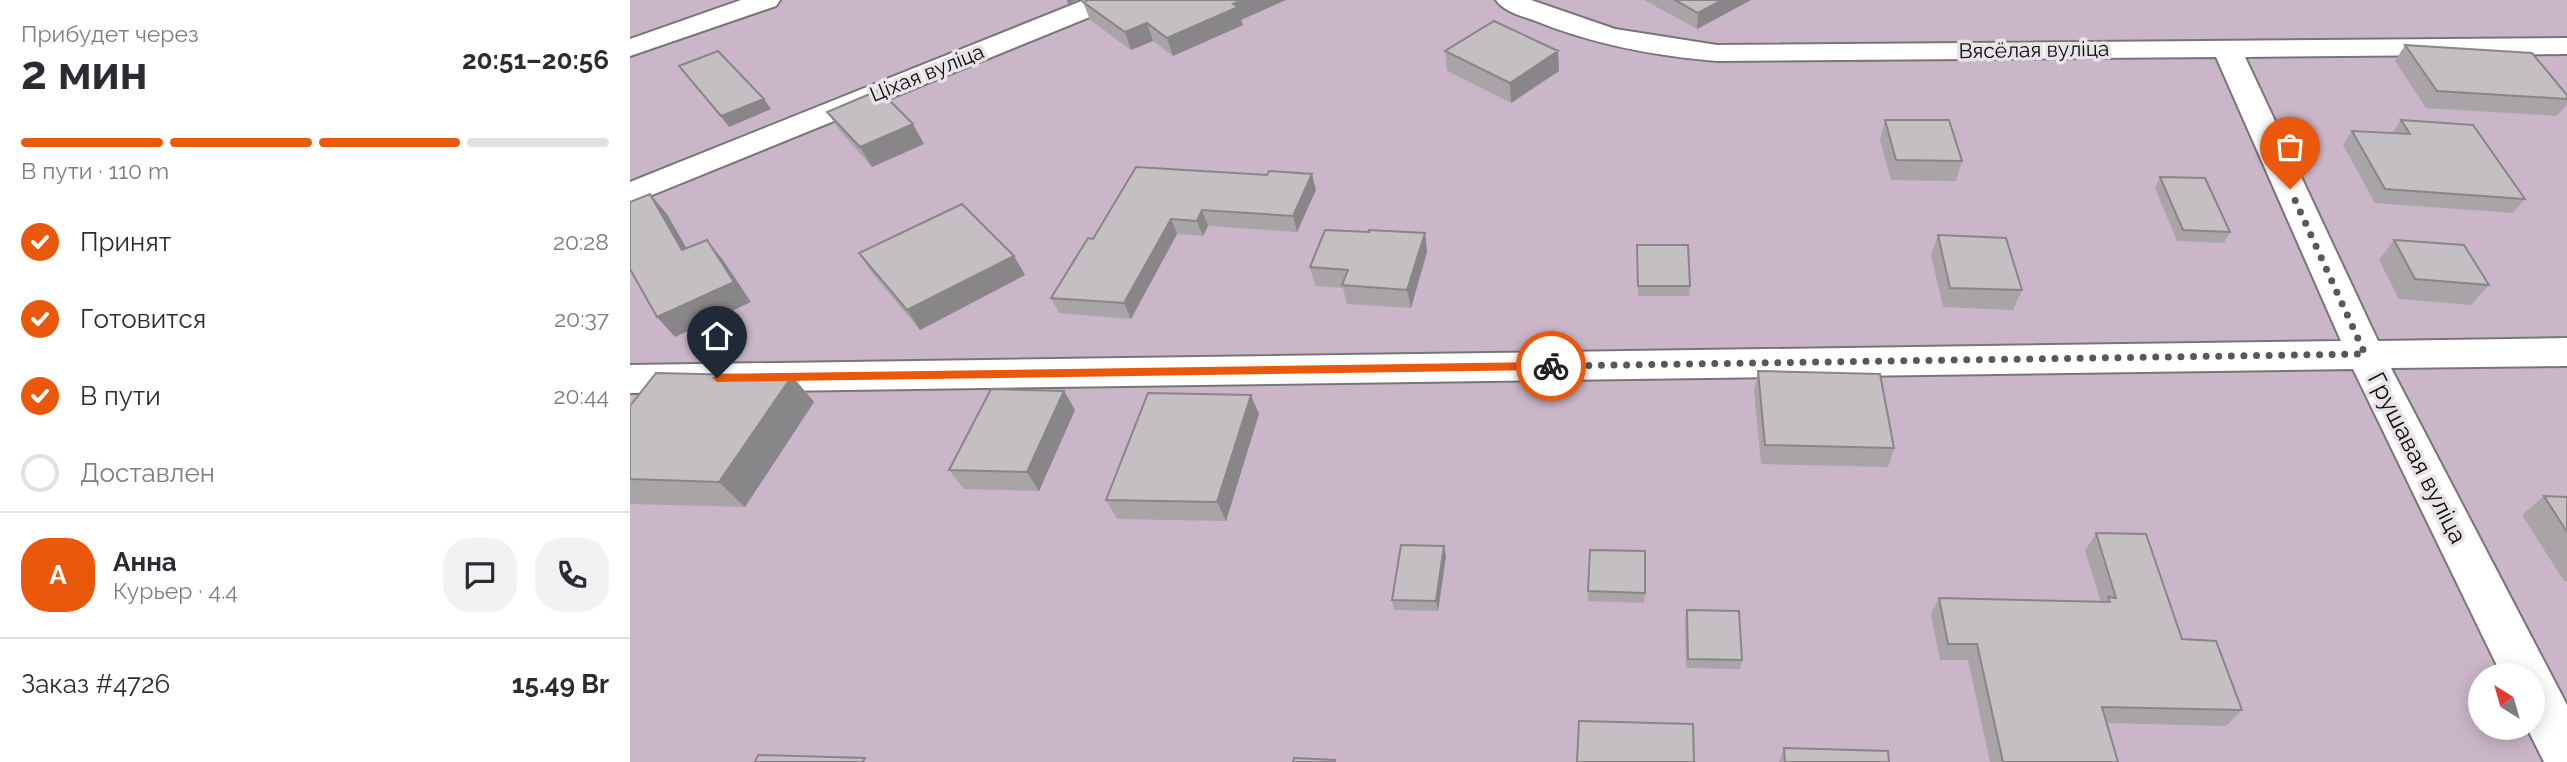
<!DOCTYPE html>
<html lang="ru">
<meta charset="utf-8">
<style>
body{margin:0;font-family:Raleway,sans-serif;background:#f2f2f3;color:#2b2b33;height:100vh;display:flex;flex-direction:column;font-size:26px;white-space:nowrap}
*{box-sizing:border-box;margin:0}
p{font-size:23px;color:#7c7c81}
.icon{flex:none;width:38px;height:38px;fill:none;stroke:currentColor;stroke-width:2;stroke-linecap:round;stroke-linejoin:round}
.map{position:relative;flex:1;overflow:hidden}
.sheet{display:flex;flex-direction:column;background:#fff;width:630px}
.sheet>*{flex:none}
.needle{width:46px;rotate:323deg}
.tools{position:absolute;left:1838px;top:663px;display:grid;gap:14px}
.tools a{display:grid;place-items:center;width:77px;height:77px;border-radius:50%;background:#fff;box-shadow:0 4px 18px #0003;font-size:35px}
.pin{position:absolute;display:grid;place-items:center;width:60px;height:60px;color:#fff;margin:-72px -30px;border-radius:50% 50% 50% 0;rotate:-45deg;box-shadow:0 0 7px #0007}
.pin .icon{rotate:45deg}
.courier{position:absolute;display:grid;place-items:center;width:70px;height:70px;margin:-35px;border:5px solid #ea580c;border-radius:50%;background:#fff;color:#222;box-shadow:0 2px 9px #0007}
.headline em{font-style:normal;font-weight:700}
.headline div{display:flex;flex-direction:column-reverse}
.headline{display:flex;align-items:center;justify-content:space-between;height:119px;padding:0 21px}
h1{font-size:46px;font-weight:700;line-height:52px}
.bar{display:grid;grid-template-columns:repeat(4,1fr);gap:10px 7px;align-content:center;height:84px;padding:0 21px}
.bar i{height:9px;border-radius:5px;background:#e1e1e2}
.bar .current{background:#ea580c}
.bar p{grid-column:span 4}
.line{display:flex;align-items:center;gap:18px;padding:0 21px;border-top:2px solid #e1e1e2}
.line div{flex:1}
.round{display:grid;place-items:center;flex:none;width:74px;height:74px;border-radius:28px;background:#f2f2f3}
ol{padding:0 21px;list-style:none}
li{display:flex;align-items:center;gap:21px;height:77px}
li p{margin-inline-start:auto}
li .icon{padding:7px;border-radius:50%;background:#ea580c;color:#fff;stroke-width:4}
li:last-child{color:#7c7c81}
li i{width:38px;height:38px;border:4px solid #e1e1e2;border-radius:50%}
main{display:flex;flex:1;min-height:0}
.map>svg:first-child{display:block}
</style>
<main>
<section class="sheet">
<div class="headline"><div><h1>2 мин</h1><p>Прибудет через</p></div><em>20:51–20:56</em></div>
<div class="bar"><i class="current"></i><i class="current"></i><i class="current"></i><i></i><p>В пути · 110 m</p></div>
<ol>
<li><svg class="icon" aria-label="check" viewBox="0 0 24 24"><path d="M5 12l5 5 9-10"/></svg>Принят<p>20:28</p></li>
<li><svg class="icon" aria-label="check" viewBox="0 0 24 24"><path d="M5 12l5 5 9-10"/></svg>Готовится<p>20:37</p></li>
<li><svg class="icon" aria-label="check" viewBox="0 0 24 24"><path d="M5 12l5 5 9-10"/></svg>В пути<p>20:44</p></li>
<li><i></i>Доставлен</li>
</ol>
<div class="line" style="height:126px"><b class="round" style="background:#ea580c;color:#fff">А</b><div><b>Анна</b><p>Курьер · 4.4</p></div><a class="round"><svg class="icon" aria-label="chat" viewBox="0 0 24 24"><path d="M4 5h16v11H9l-5 4z"/></svg></a><a class="round"><svg class="icon" aria-label="phone" viewBox="0 0 24 24"><path d="M5 4h4l2 5-3 2q2 4 5 5l2-3 5 2v4C11 20 4 13 5 4z"/></svg></a></div>
<div class="line" style="height:91px"><div>Заказ #4726</div><b>15.49 Br</b></div>
</section>
<div class="map">
<svg width="1937" height="762" viewBox="0 0 1937 762">
<rect width="100%" height="100%" fill="#e7e3e6"/>
<path fill="#cab6c8" fill-rule="evenodd" d="M 0,0 L 1937,0 L 1937,762 L 0,762 ZM 1850,676 L 1902,676 L 1902,728 L 1850,728 Z"/>
<g fill="none" stroke-linecap="round" stroke-linejoin="round">
<defs>
<path id="minor" d="M 111,0 L 150,0 L 146,6 L 0,56 L 0,39 Z
M 454,0 L 491,0 L 487,6 L 0,204 L 0,182 Z
M 866,0 L 901,0 L 985,29 L 1087,45 L 1937,38 L 1937,54 L 1615,57 L 1748,341 L 1937,338 L 1937,366 L 1761,368 L 1937,705 L 1937,762 L 1914,762 L 1897,728 L 1902,728 L 1902,676 L 1872,676 L 1723,369 L 0,393 L 0,365 L 1711,341 L 1586,57 L 1087,61 C 1024,56 962,44 903,20 C 891,16 873,11 866,0 Z"/>
</defs>
<use href="#minor" stroke="#787578" stroke-width="4"/>
<use href="#minor" fill="#fff" fill-rule="evenodd"/>
</g>
<path fill="#a8a4a7" d="M 1014,0 L 1121,0 L 1067,29 Z
M 453,2 L 611,20 L 613,25 L 543,56 L 523,41 L 501,50 L 460,20 Z
M 1775,45 L 1937,95 L 1937,104 L 1927,116 L 1796,108 L 1765,61 Z
M 815,51 L 929,71 L 881,103 L 817,71 Z
M 49,66 L 134,99 L 141,109 L 99,127 Z
M 197,112 L 294,144 L 242,167 L 210,131 Z
M 1255,120 L 1332,161 L 1326,181 L 1261,180 L 1250,140 Z
M 1771,120 L 1895,199 L 1883,213 L 1745,203 L 1713,145 L 1722,131 L 1762,133 Z
M 506,167 L 686,190 L 667,232 L 578,226 L 573,236 L 547,234 L 501,319 L 429,313 L 421,298 L 463,239 Z
M 1530,177 L 1600,232 L 1594,243 L 1547,241 L 1525,188 Z
M 739,232 L 795,233 L 797,252 L 781,308 L 717,304 L 713,288 L 685,286 L 680,267 Z
M 1308,235 L 1392,290 L 1383,310 L 1313,307 L 1301,255 Z
M 1764,240 L 1859,285 L 1841,305 L 1769,299 L 1749,260 Z
M 1007,245 L 1060,286 L 1059,296 L 1008,296 Z
M 229,253 L 384,256 L 395,275 L 290,330 L 242,273 Z
M 1128,371 L 1264,448 L 1258,467 L 1131,464 L 1124,391 Z
M 162,376 L 184,402 L 115,507 L 0,504 L 0,406 Z
M 434,391 L 445,410 L 409,491 L 334,489 L 319,470 Z
M 629,414 L 596,521 L 487,519 L 476,500 Z
M 1914,496 L 1937,497 L 1937,581 L 1934,581 L 1892,515 Z
M 1466,533 L 1612,710 L 1596,726 L 1476,723 L 1488,762 L 1360,762 L 1338,660 L 1310,660 L 1301,614 L 1309,598 L 1471,602 L 1455,551 Z
M 814,546 L 816,556 L 808,611 L 764,610 L 762,600 Z
M 958,591 L 1015,593 L 1014,603 L 958,601 Z
M 1057,610 L 1112,660 L 1110,669 L 1056,668 L 1055,619 Z
M 1154,748 L 1259,762 L 1149,762 Z"/>
<path fill="#888688" d="M 437,0 L 447,0 L 438,4 Z
M 611,0 L 656,0 L 611,20 L 613,25 L 543,56 L 537,38 Z
M 1092,0 L 1121,0 L 1067,29 L 1068,13 Z
M 517,23 L 523,41 L 501,50 L 495,32 Z
M 928,51 L 929,71 L 881,103 L 880,83 Z
M 134,99 L 141,109 L 99,127 L 91,116 Z
M 283,124 L 294,144 L 242,167 L 230,147 Z
M 682,174 L 686,190 L 667,232 L 663,216 Z
M 20,194 L 37,214 L 69,270 L 52,250 Z
M 572,210 L 578,226 L 573,236 L 567,221 Z
M 541,219 L 547,234 L 501,319 L 494,303 Z
M 795,233 L 797,252 L 781,308 L 777,290 Z
M 77,240 L 93,260 L 121,302 L 45,337 L 27,317 Z
M 384,256 L 395,275 L 290,330 L 277,310 Z
M 162,376 L 184,402 L 115,507 L 89,482 Z
M 434,391 L 445,410 L 409,491 L 397,472 Z
M 621,395 L 629,414 L 596,521 L 587,502 Z
M 814,546 L 816,556 L 808,611 L 806,601 Z"/>
<path fill="#c3bfc2" stroke="#888688" stroke-width="2" d="M 458,0 L 611,0 L 603,4 L 608,7 L 537,38 L 517,23 L 495,32 L 453,2 Z
M 1045,0 L 1092,0 L 1068,13 Z
M 864,21 L 928,51 L 880,83 L 815,51 Z
M 1775,45 L 1902,53 L 1937,95 L 1937,99 L 1807,91 Z
M 88,51 L 134,99 L 91,116 L 49,66 Z
M 249,90 L 283,124 L 230,147 L 197,112 Z
M 1255,120 L 1319,120 L 1332,161 L 1266,160 Z
M 1771,120 L 1843,125 L 1895,199 L 1755,189 L 1722,131 L 1780,134 Z
M 506,167 L 637,175 L 639,171 L 682,174 L 663,216 L 572,210 L 567,221 L 541,219 L 494,303 L 421,298 L 458,238 L 463,239 Z
M 1530,177 L 1575,178 L 1600,232 L 1553,230 Z
M 20,194 L 52,250 L 77,240 L 104,282 L 27,317 L 0,269 L 0,202 Z
M 332,204 L 384,256 L 277,310 L 229,253 Z
M 695,230 L 739,232 L 739,230 L 795,233 L 777,290 L 712,285 L 718,270 L 680,267 Z
M 1308,235 L 1376,238 L 1392,290 L 1320,288 Z
M 1764,240 L 1834,245 L 1859,285 L 1785,279 Z
M 1007,245 L 1058,245 L 1060,286 L 1008,286 Z
M 1128,371 L 1250,374 L 1264,448 L 1135,445 Z
M 26,373 L 162,376 L 89,482 L 0,479 L 0,406 Z
M 361,389 L 434,391 L 397,472 L 319,470 Z
M 518,393 L 621,395 L 587,502 L 476,500 Z
M 1914,496 L 1937,497 L 1937,532 Z
M 1466,533 L 1516,534 L 1552,639 L 1586,641 L 1612,710 L 1472,707 L 1488,762 L 1373,762 L 1347,644 L 1318,644 L 1309,598 L 1480,602 L 1478,597 L 1486,598 Z
M 771,545 L 814,546 L 806,601 L 762,600 Z
M 960,550 L 1015,551 L 1015,593 L 958,591 Z
M 1057,610 L 1109,611 L 1112,660 L 1058,659 Z
M 949,721 L 1063,724 L 1064,762 L 947,762 Z
M 1154,748 L 1258,751 L 1259,762 L 1155,762 Z
M 128,755 L 235,758 L 233,762 L 125,762 Z
M 664,758 L 705,760 L 705,762 L 663,762 Z"/>
<path fill="#ea580c" d="M 921,362 L 926,366 L 921,370 L 87,382 L 82,378 L 87,374 Z"/>
<g fill="none" stroke-linecap="round" stroke-linejoin="round">
<path stroke="#595758" stroke-width="7" stroke-dasharray="0 12.6" d="M 921,366 L 1735,354 L 1660,189"/>
</g>
<g text-anchor="middle" stroke-width="7" stroke-linejoin="round" paint-order="stroke">
<g font-size="21" fill="#0c0b0c" stroke="#e7e3e6">
<text transform="translate(1404 50) rotate(-1)" y="7">Вясёлая вуліца</text>
<text transform="translate(297 73) rotate(-22)" y="7">Ціхая вуліца</text>
</g>
<g font-size="24" fill="#0c0b0c" stroke="#e7e3e6">
<text transform="translate(1787 458) rotate(63)" y="8">Грушавая вуліца</text>
</g>
</g>
</svg>
<div class="tools">
<a><svg class="needle" viewBox="-14 -14 28 28"><path d="M0-13l5 13h-10z" fill="#e53935"/><path d="M0 13l5-13h-10z" fill="#7c7c81"/></svg></a>
</div>
<div class="pin" style="left:1660px;top:189px;background:#ea580c"><svg class="icon" aria-label="bag" viewBox="0 0 24 24"><path d="M5 8h14l-1 12H6zM9 8a3 3 0 0 1 6 0"/></svg></div>
<div class="pin" style="left:87px;top:378px;background:#1f2937"><svg class="icon" aria-label="home" viewBox="0 0 24 24"><path d="M3 11l9-7 9 7M6 9v11h12V9"/></svg></div>
<div class="courier" style="left:921px;top:366px"><svg class="icon" aria-label="bike" viewBox="0 0 24 24"><circle cx="6" cy="16" r="4"/><circle cx="18" cy="16" r="4"/><path d="M6 16l4-8h5l3 8M10 8l3 8H6M13 5h3"/></svg></div>
</div>
</main>
